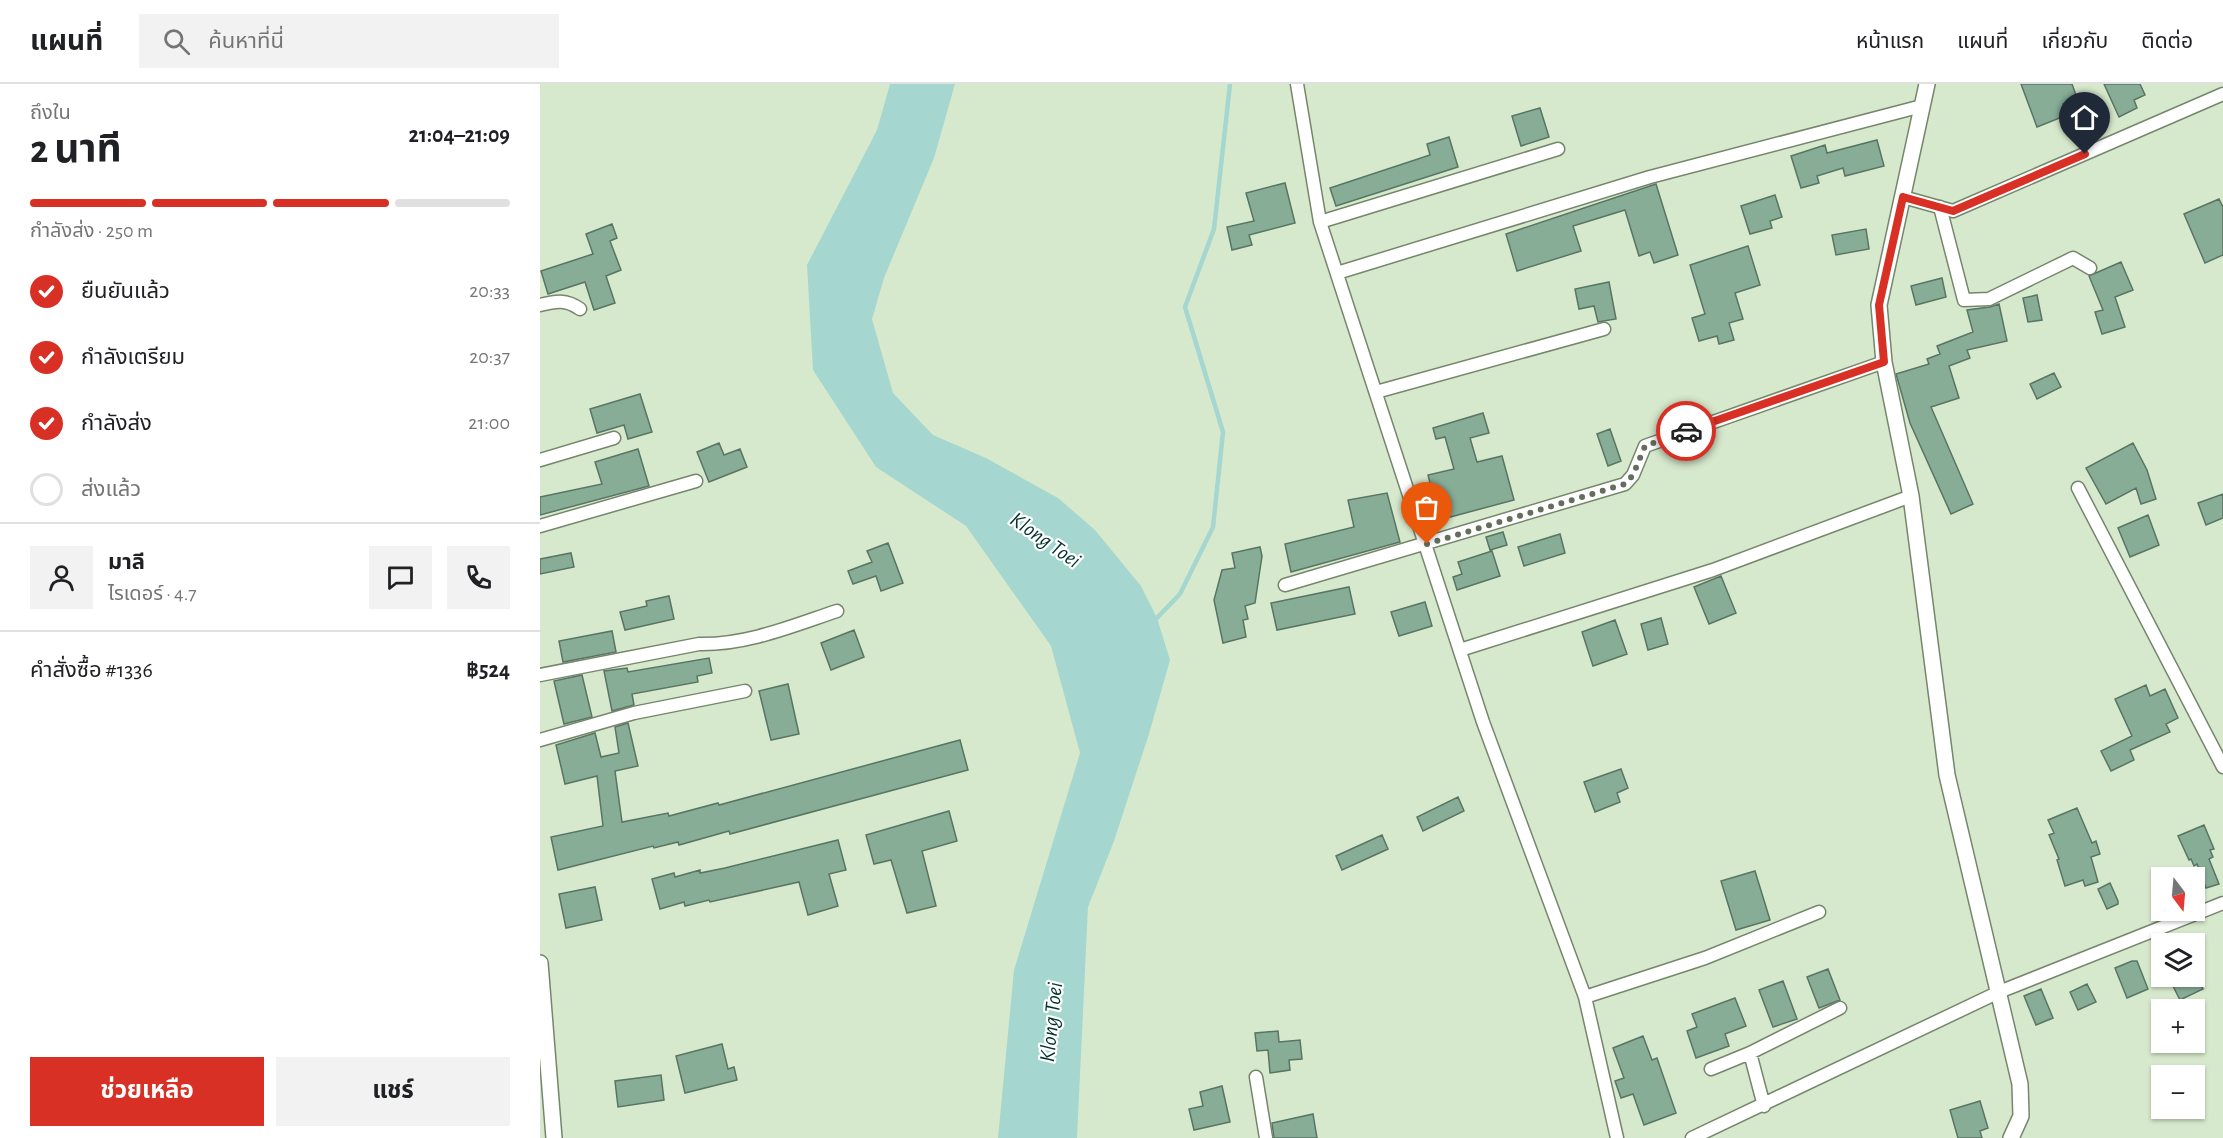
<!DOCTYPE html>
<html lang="th">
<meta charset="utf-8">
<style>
body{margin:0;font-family:"Alegreya Sans","Noto Sans Thai",sans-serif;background:#f2f2f2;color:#202124;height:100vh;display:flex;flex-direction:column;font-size:22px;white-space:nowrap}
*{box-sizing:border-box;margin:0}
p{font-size:20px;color:#757577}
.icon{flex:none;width:33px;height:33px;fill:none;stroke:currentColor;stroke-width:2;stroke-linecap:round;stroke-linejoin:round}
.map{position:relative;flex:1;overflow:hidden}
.sheet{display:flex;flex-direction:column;background:#fff;width:540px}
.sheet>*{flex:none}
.needle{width:39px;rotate:164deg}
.tools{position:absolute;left:1611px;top:783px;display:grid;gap:12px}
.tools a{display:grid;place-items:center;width:54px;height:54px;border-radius:0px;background:#fff;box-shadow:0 2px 4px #0004;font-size:30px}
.pin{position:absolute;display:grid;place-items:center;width:51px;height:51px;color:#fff;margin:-62px -26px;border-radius:50% 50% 50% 0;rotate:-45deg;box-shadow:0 0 6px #0007}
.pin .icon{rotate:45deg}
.courier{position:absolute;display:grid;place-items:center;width:60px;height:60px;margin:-30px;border:4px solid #d93025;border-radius:50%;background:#fff;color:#222;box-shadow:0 2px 8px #0007}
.headline em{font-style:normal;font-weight:700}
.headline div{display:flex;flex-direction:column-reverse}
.headline{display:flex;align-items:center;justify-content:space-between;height:102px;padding:0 30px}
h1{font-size:39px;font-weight:700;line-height:45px}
.bar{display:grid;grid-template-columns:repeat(4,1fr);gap:9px 6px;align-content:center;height:72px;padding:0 30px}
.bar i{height:8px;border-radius:4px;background:#e0e0e0}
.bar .selected{background:#d93025}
.bar p{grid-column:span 4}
.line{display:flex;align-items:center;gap:15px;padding:0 30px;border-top:2px solid #e0e0e0}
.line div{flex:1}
.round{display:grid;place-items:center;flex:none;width:63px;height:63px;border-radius:0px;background:#f2f2f2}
ol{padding:0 30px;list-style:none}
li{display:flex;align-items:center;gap:18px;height:66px}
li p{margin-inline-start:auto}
li .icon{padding:6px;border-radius:50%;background:#d93025;color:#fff;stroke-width:4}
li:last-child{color:#757577}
li i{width:33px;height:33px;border:3px solid #e0e0e0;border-radius:50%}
.primary-button{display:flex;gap:12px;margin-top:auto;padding:12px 30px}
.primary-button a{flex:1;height:69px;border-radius:0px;background:#d93025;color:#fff;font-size:24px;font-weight:700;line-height:69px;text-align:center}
.primary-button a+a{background:#f2f2f2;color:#202124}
header{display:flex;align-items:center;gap:36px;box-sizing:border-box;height:84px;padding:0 30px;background:#fff;border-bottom:2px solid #e0e0e0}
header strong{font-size:28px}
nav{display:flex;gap:33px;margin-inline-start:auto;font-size:21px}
.search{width:420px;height:54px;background:#f2f2f2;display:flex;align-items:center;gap:15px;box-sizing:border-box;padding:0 21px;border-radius:0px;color:#757577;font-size:22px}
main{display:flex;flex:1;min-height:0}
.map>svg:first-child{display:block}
</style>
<header>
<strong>แผนที่</strong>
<div class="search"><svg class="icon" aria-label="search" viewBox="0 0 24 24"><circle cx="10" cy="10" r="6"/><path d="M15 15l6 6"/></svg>ค้นหาที่นี่</div>
<nav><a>หน้าแรก</a><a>แผนที่</a><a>เกี่ยวกับ</a><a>ติดต่อ</a></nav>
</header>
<main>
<section class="sheet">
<div class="headline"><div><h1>2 นาที</h1><p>ถึงใน</p></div><em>21:04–21:09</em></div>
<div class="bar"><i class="selected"></i><i class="selected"></i><i class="selected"></i><i></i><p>กำลังส่ง · 250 m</p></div>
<ol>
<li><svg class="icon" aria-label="check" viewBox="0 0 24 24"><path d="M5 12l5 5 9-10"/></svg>ยืนยันแล้ว<p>20:33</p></li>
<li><svg class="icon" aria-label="check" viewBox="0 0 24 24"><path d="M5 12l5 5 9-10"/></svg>กำลังเตรียม<p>20:37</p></li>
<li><svg class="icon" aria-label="check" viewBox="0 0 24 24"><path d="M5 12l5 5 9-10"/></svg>กำลังส่ง<p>21:00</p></li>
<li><i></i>ส่งแล้ว</li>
</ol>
<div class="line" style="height:108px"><a class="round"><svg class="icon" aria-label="person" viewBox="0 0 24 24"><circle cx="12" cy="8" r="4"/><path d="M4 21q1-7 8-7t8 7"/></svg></a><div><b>มาลี</b><p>ไรเดอร์ · 4.7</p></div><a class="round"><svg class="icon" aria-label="chat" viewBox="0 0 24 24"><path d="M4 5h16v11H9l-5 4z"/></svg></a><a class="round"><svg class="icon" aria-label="phone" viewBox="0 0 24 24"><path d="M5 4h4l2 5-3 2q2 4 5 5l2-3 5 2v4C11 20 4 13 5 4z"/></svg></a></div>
<div class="line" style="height:78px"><div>คำสั่งซื้อ #1336</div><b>฿524</b></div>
<div class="primary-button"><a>ช่วยเหลือ</a><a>แชร์</a></div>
</section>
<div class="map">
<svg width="1683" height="1054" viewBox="0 0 1683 1054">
<rect width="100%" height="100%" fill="#d7e9cc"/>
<path fill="#a5d7d0" d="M 350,0 L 415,0 L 394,74 L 344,194 L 332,235 L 353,309 L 393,351 L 446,374 L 518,414 L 555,446 L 601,502 L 617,534 L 630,576 L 609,650 L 574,757 L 548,823 L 537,1054 L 458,1054 L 474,886 L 540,669 L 511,562 L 426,442 L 336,383 L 273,286 L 267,181 L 337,46 Z"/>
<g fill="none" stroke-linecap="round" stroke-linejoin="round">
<path stroke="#a5d7d0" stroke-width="4.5" d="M 614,537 L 640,510 L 673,443 L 683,348 L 645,223 L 674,145 L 690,0"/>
</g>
<path fill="#87ad97" stroke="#587564" stroke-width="1.5" d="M 1481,0 L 1532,0 L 1537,14 L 1523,20 L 1527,31 L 1497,43 Z
M 1564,0 L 1600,0 L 1605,11 L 1594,16 L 1597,24 L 1579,33 Z
M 1000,24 L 1009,53 L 981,62 L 972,32 Z
M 909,53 L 918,83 L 796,122 L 790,104 L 890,71 L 887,60 Z
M 1337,56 L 1344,82 L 1305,92 L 1303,84 L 1277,92 L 1279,99 L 1261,104 L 1251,72 L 1285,61 L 1287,69 Z
M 745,99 L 755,139 L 709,151 L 712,161 L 692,166 L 687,143 L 714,137 L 706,109 Z
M 1116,100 L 1138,171 L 1114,179 L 1110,168 L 1099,172 L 1085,126 L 1033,142 L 1041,167 L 977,187 L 966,150 Z
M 1235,111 L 1242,133 L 1230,137 L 1232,144 L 1210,150 L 1201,122 Z
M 1679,115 L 1683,123 L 1683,171 L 1665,179 L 1644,130 Z
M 72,140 L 77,154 L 70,157 L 81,186 L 66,192 L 75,219 L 54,226 L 45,198 L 8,210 L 1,187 L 53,170 L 46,150 Z
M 1326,145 L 1329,165 L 1296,171 L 1292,151 Z
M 1208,162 L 1220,201 L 1195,209 L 1203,235 L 1189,239 L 1194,256 L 1179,260 L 1177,252 L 1159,257 L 1152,234 L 1165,230 L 1150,181 Z
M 1581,178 L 1593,206 L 1575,213 L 1585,243 L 1562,250 L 1555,228 L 1563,226 L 1549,192 Z
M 1402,194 L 1406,213 L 1376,221 L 1371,202 Z
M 1069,198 L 1076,235 L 1058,238 L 1054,222 L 1039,225 L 1035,205 Z
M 1497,211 L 1502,236 L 1488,238 L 1483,214 Z
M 1459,220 L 1467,257 L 1427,266 L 1430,274 L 1409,282 L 1419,314 L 1391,323 L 1433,420 L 1411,430 L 1370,339 L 1356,290 L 1389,280 L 1387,275 L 1400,270 L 1397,262 L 1433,248 L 1427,226 L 1450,223 Z
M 1514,289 L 1521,303 L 1497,315 L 1490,300 Z
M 100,310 L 112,348 L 88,355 L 84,341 L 57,349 L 50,325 Z
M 943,329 L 949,349 L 930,354 L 937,378 L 962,372 L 974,416 L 899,436 L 888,391 L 914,385 L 905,353 L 896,355 L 893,344 Z
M 1070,345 L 1081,377 L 1068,382 L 1057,350 Z
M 179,359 L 184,371 L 200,365 L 207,383 L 169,398 L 157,368 Z
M 1593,359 L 1607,386 L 1616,415 L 1601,420 L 1596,404 L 1566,420 L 1546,384 Z
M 98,365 L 109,402 L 0,431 L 0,413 L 62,400 L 55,378 Z
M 847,409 L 860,458 L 751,488 L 745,460 L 814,443 L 808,416 Z
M 1683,410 L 1683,434 L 1666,441 L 1658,419 Z
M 1608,431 L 1619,461 L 1590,473 L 1578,444 Z
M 963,448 L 967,461 L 950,466 L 946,453 Z
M 1020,450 L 1025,469 L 984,482 L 978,463 Z
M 348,459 L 363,499 L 341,507 L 336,492 L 313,500 L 308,487 L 332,478 L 327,467 Z
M 720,463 L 722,472 L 715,519 L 705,522 L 708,535 L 703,536 L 706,553 L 683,559 L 674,516 L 682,486 L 695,484 L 692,469 Z
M 952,467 L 960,492 L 917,506 L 913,493 L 922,490 L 918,478 Z
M 31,469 L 34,483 L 0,490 L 0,475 Z
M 1181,492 L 1196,529 L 1169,540 L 1154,503 Z
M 809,503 L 815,530 L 737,546 L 731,519 Z
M 129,512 L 134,535 L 85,546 L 80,528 L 107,522 L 106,517 Z
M 885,518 L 892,542 L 859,552 L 851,528 Z
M 1121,534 L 1128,560 L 1108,566 L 1101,540 Z
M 1075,536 L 1087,570 L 1053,582 L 1042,548 Z
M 314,546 L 324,573 L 291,586 L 281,559 Z
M 72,547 L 76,568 L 23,578 L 19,557 Z
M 169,574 L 172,589 L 157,592 L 158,598 L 92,610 L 94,621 L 72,627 L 64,587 L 87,584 L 88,588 Z
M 42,591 L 52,633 L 24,640 L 14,597 Z
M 248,600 L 259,650 L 231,656 L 219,607 Z
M 1606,601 L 1610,612 L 1625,605 L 1638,634 L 1626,640 L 1630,648 L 1590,666 L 1594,676 L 1571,687 L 1561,667 L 1592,652 L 1575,615 Z
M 88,639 L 98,682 L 75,687 L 82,738 L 128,729 L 129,732 L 178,719 L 179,721 L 420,656 L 428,686 L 190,750 L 189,747 L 139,761 L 138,758 L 114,764 L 113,762 L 18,786 L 11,753 L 63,742 L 57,692 L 25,700 L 16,661 L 55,649 L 61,673 L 79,669 L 75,643 Z
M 1081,685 L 1088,704 L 1077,709 L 1080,718 L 1055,728 L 1044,698 Z
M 918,713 L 924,727 L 883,747 L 877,733 Z
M 1537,724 L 1552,759 L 1556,757 L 1560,770 L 1551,773 L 1558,798 L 1545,802 L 1543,796 L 1525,802 L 1517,776 L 1519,775 L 1509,751 L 1514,749 L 1508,736 Z
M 409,727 L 417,757 L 382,767 L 396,822 L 367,829 L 351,776 L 334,780 L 326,751 Z
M 1664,741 L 1674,765 L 1670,766 L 1673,773 L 1669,775 L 1679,800 L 1666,804 L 1657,780 L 1654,782 L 1651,775 L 1649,776 L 1638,752 Z
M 842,751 L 848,765 L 802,786 L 796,772 Z
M 298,756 L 306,786 L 289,790 L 298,822 L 268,831 L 259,798 L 170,818 L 169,816 L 145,822 L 144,818 L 120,825 L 112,795 L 134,789 L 135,793 L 160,786 L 160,789 L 185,784 Z
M 1215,787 L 1230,836 L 1196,846 L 1181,797 Z
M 1570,799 L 1578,817 L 1578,820 L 1567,825 L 1558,805 Z
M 55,803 L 62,836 L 26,844 L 19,810 Z
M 1592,877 L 1597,877 L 1608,905 L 1587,914 L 1575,884 Z
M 1288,885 L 1300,916 L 1279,924 L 1267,893 Z
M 1628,892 L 1656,892 L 1663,905 L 1640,916 Z
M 1243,897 L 1257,935 L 1233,943 L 1219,906 Z
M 1547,900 L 1556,918 L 1538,926 L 1530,908 Z
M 1501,905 L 1513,934 L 1496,941 L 1484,912 Z
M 1195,914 L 1206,942 L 1185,950 L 1189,962 L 1156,974 L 1147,947 L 1157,943 L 1152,930 Z
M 738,947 L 739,958 L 760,956 L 762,975 L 749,976 L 750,986 L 730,989 L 728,966 L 717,967 L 715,949 Z
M 1103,952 L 1112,976 L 1117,974 L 1136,1029 L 1104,1041 L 1093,1010 L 1081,1014 L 1075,997 L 1084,994 L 1073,964 Z
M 182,960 L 188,985 L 194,983 L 197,996 L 145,1009 L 136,972 Z
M 121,991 L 124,1016 L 78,1023 L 75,997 Z
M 682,1002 L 690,1038 L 654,1046 L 649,1025 L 663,1022 L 660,1008 Z
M 1440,1017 L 1448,1044 L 1440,1047 L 1442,1054 L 1418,1054 L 1410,1026 Z
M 773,1030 L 777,1054 L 734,1054 L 732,1039 Z"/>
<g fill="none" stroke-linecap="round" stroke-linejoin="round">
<defs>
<path id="minor" d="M 757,0 L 780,138 L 943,638 L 1045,913 L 1077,1054
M 1363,113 L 1413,127 L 1683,10
M 1400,123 L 1424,216 L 1449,215 L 1533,174 L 1550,184
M 780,138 L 1018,65
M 797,189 L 1110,93 L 1382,22
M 0,221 C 16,217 26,215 40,225
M 836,308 L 1064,245
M 0,376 L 74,354
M 1538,404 L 1683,683
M 0,442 L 156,397
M 745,501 L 1085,400 L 1093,391 L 1105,362 L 1344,278
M 920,566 L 1173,486 L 1371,412
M 0,591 L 159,560 C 207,561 252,542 297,527
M 0,656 L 94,629 L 205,607
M 1045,913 L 1165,874 L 1279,828
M 1210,969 L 1224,1022
M 1171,985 L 1210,969 L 1300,924
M 716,993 L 726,1054
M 1152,1054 L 1459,908 L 1683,819"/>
<path id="tertiary" d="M 1387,0 L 1339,221 L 1344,278 L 1371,412 L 1407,691 L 1480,1000 L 1481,1032 L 1471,1054
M 0,879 L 14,1054"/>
</defs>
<use href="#minor" stroke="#75866c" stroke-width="15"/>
<use href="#tertiary" stroke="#75866c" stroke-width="18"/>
<use href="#minor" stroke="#fff" stroke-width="12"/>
<use href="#tertiary" stroke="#fff" stroke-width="15"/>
</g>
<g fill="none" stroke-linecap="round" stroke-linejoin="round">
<path stroke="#636e5c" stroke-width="6" stroke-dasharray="0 10.8" d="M 887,460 L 1085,400 L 1093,391 L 1105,362 L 1146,347"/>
<path stroke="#d93025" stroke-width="8" d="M 1146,347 L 1344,278 L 1339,221 L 1363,113 L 1413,127 L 1545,70"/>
</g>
<g text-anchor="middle" stroke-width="4.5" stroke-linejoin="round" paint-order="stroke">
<g font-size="22" font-style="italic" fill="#01322e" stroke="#fff">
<text transform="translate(506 455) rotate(35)" y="8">Klong Toei</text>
<text transform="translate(510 938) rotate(-84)" y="8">Klong Toei</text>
</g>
</g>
</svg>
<div class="tools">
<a><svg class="needle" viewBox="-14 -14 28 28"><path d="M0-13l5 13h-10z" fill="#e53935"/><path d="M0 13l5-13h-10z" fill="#757577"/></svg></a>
<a><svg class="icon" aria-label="layers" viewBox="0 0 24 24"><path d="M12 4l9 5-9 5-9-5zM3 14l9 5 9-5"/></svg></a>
<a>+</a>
<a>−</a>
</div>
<div class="pin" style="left:887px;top:460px;background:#ea580c"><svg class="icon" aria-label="bag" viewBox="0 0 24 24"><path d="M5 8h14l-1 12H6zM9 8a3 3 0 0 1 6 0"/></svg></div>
<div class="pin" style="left:1545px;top:70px;background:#1f2937"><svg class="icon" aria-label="home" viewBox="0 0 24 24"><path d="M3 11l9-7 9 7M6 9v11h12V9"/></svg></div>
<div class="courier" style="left:1146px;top:347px"><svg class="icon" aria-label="car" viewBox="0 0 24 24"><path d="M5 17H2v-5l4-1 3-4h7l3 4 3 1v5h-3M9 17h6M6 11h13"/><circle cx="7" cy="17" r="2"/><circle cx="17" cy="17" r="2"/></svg></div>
</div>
</main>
